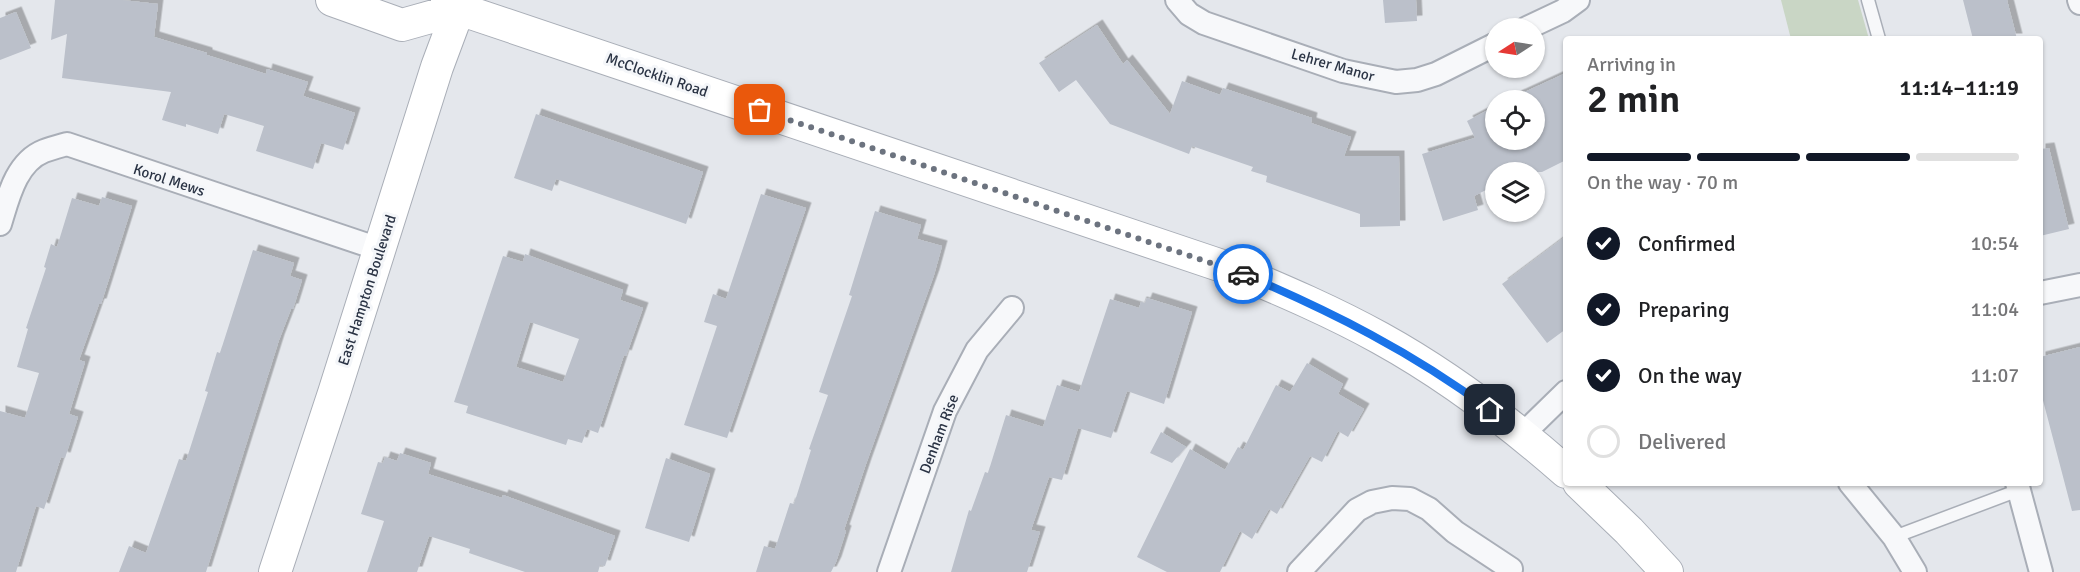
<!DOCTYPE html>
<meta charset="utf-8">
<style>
body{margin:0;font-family:Signika,sans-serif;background:#f2f2f2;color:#202124;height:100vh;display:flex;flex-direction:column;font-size:22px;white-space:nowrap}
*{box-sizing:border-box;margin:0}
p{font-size:20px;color:#757577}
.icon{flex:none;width:33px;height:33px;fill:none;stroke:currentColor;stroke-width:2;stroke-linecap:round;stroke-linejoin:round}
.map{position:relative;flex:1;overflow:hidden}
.panel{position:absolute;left:1563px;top:36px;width:480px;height:450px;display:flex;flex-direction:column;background:#fff;border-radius:6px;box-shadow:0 2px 4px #0004}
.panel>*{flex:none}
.needle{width:39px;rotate:258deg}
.controls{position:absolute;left:1485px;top:18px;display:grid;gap:12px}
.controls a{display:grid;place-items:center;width:60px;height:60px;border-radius:50%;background:#fff;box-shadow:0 2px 4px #0004;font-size:30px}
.pin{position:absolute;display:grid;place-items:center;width:51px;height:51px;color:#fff;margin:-26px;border-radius:12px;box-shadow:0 3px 9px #0006}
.courier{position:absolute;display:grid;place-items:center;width:60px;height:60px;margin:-30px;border:4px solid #1a73e8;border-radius:50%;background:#fff;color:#222;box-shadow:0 2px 8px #0007}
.summary em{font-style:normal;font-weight:600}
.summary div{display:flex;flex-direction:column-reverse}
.summary{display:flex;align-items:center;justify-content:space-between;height:102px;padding:0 24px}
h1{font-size:39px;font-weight:600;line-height:45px}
.bar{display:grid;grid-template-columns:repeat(4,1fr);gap:9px 6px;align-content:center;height:72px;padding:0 24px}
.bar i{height:8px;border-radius:4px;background:#e0e0e0}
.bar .selected{background:#111827}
.bar p{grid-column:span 4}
ol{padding:0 24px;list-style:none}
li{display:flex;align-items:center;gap:18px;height:66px}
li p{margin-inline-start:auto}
li .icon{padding:6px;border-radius:50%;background:#111827;color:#fff;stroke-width:4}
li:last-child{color:#757577}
li i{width:33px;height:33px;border:3px solid #e0e0e0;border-radius:50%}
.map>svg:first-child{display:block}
</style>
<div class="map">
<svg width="2080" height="572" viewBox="0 0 2080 572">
<defs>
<filter id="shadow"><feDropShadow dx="5.5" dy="-5.5" stdDeviation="0" flood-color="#0004"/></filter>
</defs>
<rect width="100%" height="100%" fill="#e4e7ec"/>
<path fill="#c9d6c5" d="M 1781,0 L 1858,0 L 1869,39 L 1791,39 Z"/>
<path fill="#bbc0ca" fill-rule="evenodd" filter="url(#shadow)" d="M 55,0 L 122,0 L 158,4 L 154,37 L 207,53 L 207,55 L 266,74 L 267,69 L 308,82 L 303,96 L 355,113 L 343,150 L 321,143 L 313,169 L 256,151 L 264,126 L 224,114 L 218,134 L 186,124 L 186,127 L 162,120 L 171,92 L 62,78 L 67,34 L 51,40 Z
M 1383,0 L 1416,0 L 1417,21 L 1385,23 Z
M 1963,0 L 2007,0 L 2017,39 L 1973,39 Z
M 16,12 L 31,48 L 0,60 L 0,18 Z
M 1097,25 L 1123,64 L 1127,60 L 1170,114 L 1182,81 L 1220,95 L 1223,88 L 1312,118 L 1311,123 L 1351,137 L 1344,156 L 1399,156 L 1400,226 L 1360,227 L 1360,214 L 1266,182 L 1267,176 L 1251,171 L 1253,167 L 1192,146 L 1189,154 L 1110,124 L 1076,80 L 1059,92 L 1039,63 Z
M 1566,73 L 1566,160 L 1542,172 L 1496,172 L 1496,185 L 1474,196 L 1478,210 L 1443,221 L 1422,154 L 1475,138 L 1467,121 L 1496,106 L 1496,140 L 1534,140 L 1534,100 L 1507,100 Z
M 536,114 L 703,172 L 686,224 L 556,179 L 552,191 L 514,178 Z
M 2049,148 L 2069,229 L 2040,236 L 2040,149 Z
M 761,194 L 806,208 L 727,438 L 684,425 L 717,326 L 704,322 L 713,294 L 726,299 Z
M 102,197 L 132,206 L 101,304 L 99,304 L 79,360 L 85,362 L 69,414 L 78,417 L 65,458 L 61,457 L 44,509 L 36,506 L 16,572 L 0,572 L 0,411 L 25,418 L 39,373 L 17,367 L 28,329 L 26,328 L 46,268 L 44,267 L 51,244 L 57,247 L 72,198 L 99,206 Z
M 875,211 L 921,225 L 917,239 L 942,246 L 934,275 L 866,464 L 844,530 L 846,531 L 836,562 L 831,572 L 756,572 L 764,546 L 775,549 L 790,503 L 794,504 L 811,450 L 809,449 L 828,395 L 819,392 L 852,296 L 849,295 Z
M 1566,236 L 1566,329 L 1547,343 L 1502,284 Z
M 253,250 L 294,263 L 290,276 L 302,280 L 293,309 L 291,309 L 279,340 L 206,572 L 119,572 L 129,546 L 146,553 L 179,459 L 186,461 L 208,392 L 205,391 L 217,352 L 220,353 Z
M 525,254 L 623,290 L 620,300 L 643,308 L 626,356 L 624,355 L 598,433 L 587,429 L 582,443 L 568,439 L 566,445 L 466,413 L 468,406 L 454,402 L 503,256 L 523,262 ZM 530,322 L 579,339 L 563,382 L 516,367 Z
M 1147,298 L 1192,312 L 1164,404 L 1127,391 L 1111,438 L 1078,428 L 1062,480 L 1049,477 L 1031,530 L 1040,532 L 1027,572 L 951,572 L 969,510 L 971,511 L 985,472 L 988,473 L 1006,415 L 1043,427 L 1057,385 L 1079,392 L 1110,299 L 1139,308 L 1141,302 L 1145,303 Z
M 2080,347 L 2080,510 L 2072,511 L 2040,389 L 2040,357 Z
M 1307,363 L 1343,384 L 1338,394 L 1364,409 L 1348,437 L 1338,431 L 1322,462 L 1310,456 L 1277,514 L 1269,509 L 1252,539 L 1240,531 L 1220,572 L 1167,572 L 1137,557 L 1190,449 L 1225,470 L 1238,447 L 1243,450 L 1276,385 L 1290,392 Z
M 1161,432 L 1186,447 L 1172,463 L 1150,453 Z
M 400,453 L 431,463 L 428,474 L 502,498 L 503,495 L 615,536 L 605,566 L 600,565 L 598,572 L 525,572 L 469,553 L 470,549 L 429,536 L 417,572 L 367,572 L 384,521 L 361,514 L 378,462 L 383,463 L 385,457 L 397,461 Z
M 666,458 L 710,474 L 689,542 L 645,528 Z"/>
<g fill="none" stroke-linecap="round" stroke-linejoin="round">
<defs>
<path id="lane" d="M 1868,0 L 1879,39
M 1894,537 L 2019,490"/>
<path id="street" d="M 1177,0 L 1189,14 L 1204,23 L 1343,71 L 1396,82 L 1417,80 L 1436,74 L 1496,44
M 2079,0 L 2080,3
M 1527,28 L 1563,11 L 1578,0
M 0,224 C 8,198 16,162 44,151 C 52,148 60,146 67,144 L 379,249
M 2040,293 L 2080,285
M 1523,434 L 1566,392
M 1850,483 L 1894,537 L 1915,572
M 2017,483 L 2041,572
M 889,572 L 945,411 L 977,350 L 1012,308
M 1299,572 L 1357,510 L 1372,502 L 1392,498 L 1410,499 L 1429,509 L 1455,532 L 1511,569"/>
<path id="secondary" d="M 332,0 L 402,25 L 459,9
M 447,0 L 459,9 L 1234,270 C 1284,291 1333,312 1380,338 C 1447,375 1509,422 1566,472
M 1579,483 L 1629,531 L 1667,572
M 275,572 L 334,393 L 437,67 L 462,0"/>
</defs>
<use href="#lane" stroke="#a9aeb7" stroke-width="15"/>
<use href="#street" stroke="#a9aeb7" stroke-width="26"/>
<use href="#secondary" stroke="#a9aeb7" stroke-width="34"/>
<use href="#lane" stroke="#f7f8fa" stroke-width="12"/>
<use href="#street" stroke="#f7f8fa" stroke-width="22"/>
<use href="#secondary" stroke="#fff" stroke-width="32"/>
</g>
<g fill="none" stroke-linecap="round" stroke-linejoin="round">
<path stroke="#6c737f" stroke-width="6" stroke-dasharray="0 10.8" d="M 760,110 L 1243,274"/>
<path stroke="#1a73e8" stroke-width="8" d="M 1243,274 C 1332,312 1412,352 1490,410"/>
</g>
<g text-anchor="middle" stroke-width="6" stroke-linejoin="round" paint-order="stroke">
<g font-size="15" fill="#2b3445" stroke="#f4f6f9">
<text transform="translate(1333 65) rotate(16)" y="5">Lehrer Manor</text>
<text transform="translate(657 75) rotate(19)" y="5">McClocklin Road</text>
<text transform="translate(169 180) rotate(18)" y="5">Korol Mews</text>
<text transform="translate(367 290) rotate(-72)" y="5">East Hampton Boulevard</text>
<text transform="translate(939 434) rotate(-69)" y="5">Denham Rise</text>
</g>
</g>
</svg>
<div class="controls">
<a><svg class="needle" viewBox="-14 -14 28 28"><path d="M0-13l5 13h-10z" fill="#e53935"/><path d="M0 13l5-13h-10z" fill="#757577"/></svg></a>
<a><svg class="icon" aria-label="locate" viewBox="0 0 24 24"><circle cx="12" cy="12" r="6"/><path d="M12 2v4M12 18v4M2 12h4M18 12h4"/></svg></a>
<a><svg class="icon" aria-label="layers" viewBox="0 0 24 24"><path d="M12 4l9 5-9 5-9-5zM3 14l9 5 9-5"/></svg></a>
</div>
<div class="pin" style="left:760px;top:110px;background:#ea580c"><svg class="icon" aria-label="bag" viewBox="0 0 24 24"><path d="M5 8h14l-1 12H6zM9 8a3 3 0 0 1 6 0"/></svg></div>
<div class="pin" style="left:1490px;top:410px;background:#1f2937"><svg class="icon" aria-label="home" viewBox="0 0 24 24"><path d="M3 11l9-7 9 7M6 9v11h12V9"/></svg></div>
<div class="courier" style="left:1243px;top:274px"><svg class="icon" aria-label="car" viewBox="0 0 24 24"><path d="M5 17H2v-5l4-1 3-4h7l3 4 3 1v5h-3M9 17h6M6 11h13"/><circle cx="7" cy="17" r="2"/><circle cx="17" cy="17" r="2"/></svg></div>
<section class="panel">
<div class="summary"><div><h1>2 min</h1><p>Arriving in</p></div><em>11:14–11:19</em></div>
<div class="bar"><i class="selected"></i><i class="selected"></i><i class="selected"></i><i></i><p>On the way · 70 m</p></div>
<ol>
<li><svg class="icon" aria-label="check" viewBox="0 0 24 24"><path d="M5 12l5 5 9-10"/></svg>Confirmed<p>10:54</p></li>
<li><svg class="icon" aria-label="check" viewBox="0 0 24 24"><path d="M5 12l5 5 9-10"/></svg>Preparing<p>11:04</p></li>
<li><svg class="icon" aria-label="check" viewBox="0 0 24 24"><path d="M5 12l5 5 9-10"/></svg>On the way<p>11:07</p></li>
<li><i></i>Delivered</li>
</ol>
</section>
</div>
